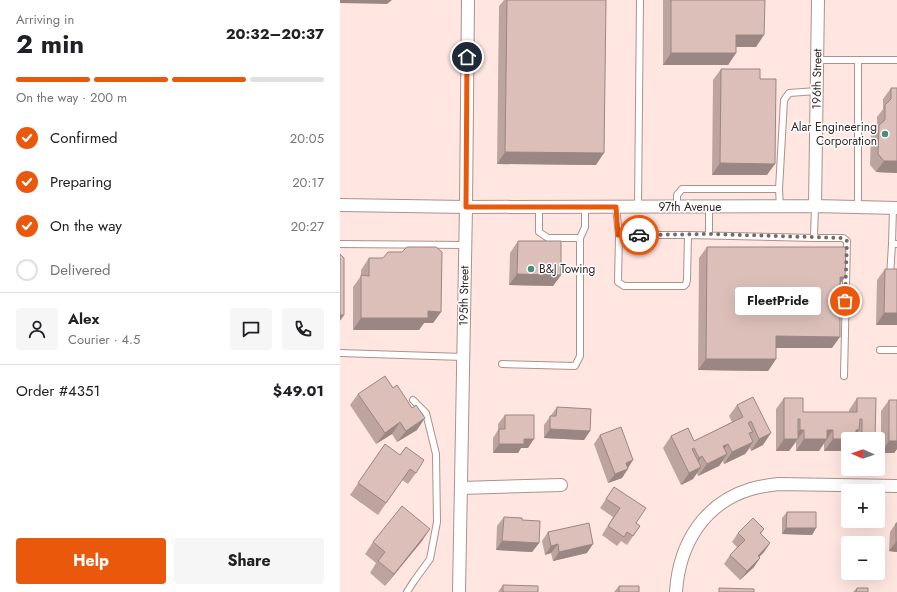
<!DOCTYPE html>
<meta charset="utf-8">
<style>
body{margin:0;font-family:Jost,sans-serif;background:#f6f6f6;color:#202124;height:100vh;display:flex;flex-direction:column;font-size:15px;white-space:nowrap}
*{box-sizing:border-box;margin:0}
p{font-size:13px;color:#757577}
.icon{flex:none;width:22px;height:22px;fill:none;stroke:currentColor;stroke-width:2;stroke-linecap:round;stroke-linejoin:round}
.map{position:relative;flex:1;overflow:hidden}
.sheet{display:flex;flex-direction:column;background:#fff;width:340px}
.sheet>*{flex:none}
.needle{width:26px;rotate:272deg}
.fabs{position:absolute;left:501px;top:432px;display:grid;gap:8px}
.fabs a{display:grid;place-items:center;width:44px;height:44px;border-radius:4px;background:#fff;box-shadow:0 4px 16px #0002;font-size:20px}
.pin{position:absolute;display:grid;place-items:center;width:34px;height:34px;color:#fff;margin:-17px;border:2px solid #fff;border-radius:50%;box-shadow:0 1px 4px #0007}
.courier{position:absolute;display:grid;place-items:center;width:40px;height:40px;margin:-20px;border:3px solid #ea580c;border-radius:50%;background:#fff;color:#222;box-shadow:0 1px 5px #0007}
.bubble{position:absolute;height:28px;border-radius:4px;background:#fff;box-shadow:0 4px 16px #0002;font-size:13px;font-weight:700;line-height:28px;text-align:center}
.headline em{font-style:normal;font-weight:700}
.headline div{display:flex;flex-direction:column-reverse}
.headline{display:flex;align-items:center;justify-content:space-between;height:68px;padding:0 16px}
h1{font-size:26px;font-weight:700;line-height:30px}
.bar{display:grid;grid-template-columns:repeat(4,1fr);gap:6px 4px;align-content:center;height:48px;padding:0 16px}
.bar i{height:5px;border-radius:3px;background:#e0e0e0}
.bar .selected{background:#ea580c}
.bar p{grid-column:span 4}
.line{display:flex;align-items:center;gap:10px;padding:0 16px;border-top:1px solid #e0e0e0}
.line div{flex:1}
.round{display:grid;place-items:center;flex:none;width:42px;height:42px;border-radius:4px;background:#f6f6f6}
ol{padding:0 16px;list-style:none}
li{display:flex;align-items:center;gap:12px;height:44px}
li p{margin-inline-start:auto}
li .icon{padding:4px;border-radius:50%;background:#ea580c;color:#fff;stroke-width:4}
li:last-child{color:#757577}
li i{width:22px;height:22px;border:2px solid #e0e0e0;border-radius:50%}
.cta{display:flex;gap:8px;margin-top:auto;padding:8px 16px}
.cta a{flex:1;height:46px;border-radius:4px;background:#ea580c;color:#fff;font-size:16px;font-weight:700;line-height:46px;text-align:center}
.cta a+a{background:#f6f6f6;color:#202124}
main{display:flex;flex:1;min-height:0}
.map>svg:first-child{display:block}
</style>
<main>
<section class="sheet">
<div class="headline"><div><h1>2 min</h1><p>Arriving in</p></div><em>20:32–20:37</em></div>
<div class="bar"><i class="selected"></i><i class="selected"></i><i class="selected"></i><i></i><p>On the way · 200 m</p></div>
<ol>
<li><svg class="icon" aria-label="check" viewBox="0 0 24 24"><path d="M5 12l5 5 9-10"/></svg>Confirmed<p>20:05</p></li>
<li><svg class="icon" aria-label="check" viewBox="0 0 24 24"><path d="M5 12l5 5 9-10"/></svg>Preparing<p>20:17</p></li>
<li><svg class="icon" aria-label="check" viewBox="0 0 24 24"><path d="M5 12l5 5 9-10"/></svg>On the way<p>20:27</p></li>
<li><i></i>Delivered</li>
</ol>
<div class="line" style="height:72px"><a class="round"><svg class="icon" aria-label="person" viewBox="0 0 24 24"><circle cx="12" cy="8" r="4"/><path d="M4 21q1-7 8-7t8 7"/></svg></a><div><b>Alex</b><p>Courier · 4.5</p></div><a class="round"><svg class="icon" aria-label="chat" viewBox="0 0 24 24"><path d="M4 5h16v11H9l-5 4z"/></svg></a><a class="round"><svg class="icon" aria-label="phone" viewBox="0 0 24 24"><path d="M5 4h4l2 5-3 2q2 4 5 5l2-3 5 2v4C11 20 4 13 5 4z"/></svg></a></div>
<div class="line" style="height:52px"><div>Order #4351</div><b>$49.01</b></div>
<div class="cta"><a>Help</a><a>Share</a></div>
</section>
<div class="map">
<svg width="557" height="592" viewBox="0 0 557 592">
<rect width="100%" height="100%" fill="#ffe6e1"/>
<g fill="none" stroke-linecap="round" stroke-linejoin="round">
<defs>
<path id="service" d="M 477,60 L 518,60 L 518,207
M 518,60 L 557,60
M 337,206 L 337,195 L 342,189 L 439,189
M 475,206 L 474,238 L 503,238 L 507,241 L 504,376
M 199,207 L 199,232 L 208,238 L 240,238 L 245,227 L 245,207
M 276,207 L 279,235 L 278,282 L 284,286 L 344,286 L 346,284 L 347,280 L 348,235 L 474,238
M 298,207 L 300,0
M 440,207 L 439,189 L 444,100 L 449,93 L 477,91
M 553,208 L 552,244 L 557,244
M 369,234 L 369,206
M 279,235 L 348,235
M 0,244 L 125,245
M 550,277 L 552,244
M 540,350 L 557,350
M 0,353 L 123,357
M 162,364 L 235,366 L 240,356 L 240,238
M 67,592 L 74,581 L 90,559 L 97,522 L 96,454 L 86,413 L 73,400"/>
<path id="minor" d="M 0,205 L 126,207 L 475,206 L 557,208
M 475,206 L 478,0
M 121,488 L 221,485
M 119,592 L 126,207 L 128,0
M 336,592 C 339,544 364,503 411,489 C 421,486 430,485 439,484 L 557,486"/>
</defs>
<use href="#service" stroke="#ad918b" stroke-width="8"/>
<use href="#minor" stroke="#ad918b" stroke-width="14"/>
<use href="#service" stroke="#fff" stroke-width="6"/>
<use href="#minor" stroke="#fff" stroke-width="12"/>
</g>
<path fill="#bda49f" d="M 164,0 L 266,0 L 256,165 L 157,164 L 159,6 Z
M 323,0 L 425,0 L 416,47 L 396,47 L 396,53 L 388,65 L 323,65 Z
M 381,69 L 420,79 L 427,175 L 372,175 L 373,80 Z
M 551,88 L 557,173 L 536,172 L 530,165 L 531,136 L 537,128 L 537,117 L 543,109 L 543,99 Z
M 178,241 L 221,275 L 213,286 L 169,285 L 170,253 Z
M 367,247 L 505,277 L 500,284 L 492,348 L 436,348 L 436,359 L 428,371 L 358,370 L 359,258 Z
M 29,258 L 43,258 L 101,312 L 93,323 L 84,323 L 79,330 L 13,330 L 13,287 L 21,276 L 21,270 Z
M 545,269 L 557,325 L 536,325 L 537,280 Z
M 18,394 L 77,430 L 57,442 L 52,434 L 36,444 L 10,405 Z
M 413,397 L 423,445 L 411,451 L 410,448 L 405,454 L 384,464 L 383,461 L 379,466 L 358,476 L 357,473 L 353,479 L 341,485 L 323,448 L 331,436 L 354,441 L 392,422 L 389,416 L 397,405 Z
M 444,398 L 463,412 L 509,412 L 509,410 L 517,398 L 535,439 L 508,439 L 508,451 L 484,451 L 484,442 L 479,451 L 456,451 L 456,442 L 449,451 L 436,451 L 436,409 Z
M 549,400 L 557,400 L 557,449 L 554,453 L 541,453 L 541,411 Z
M 217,407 L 250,431 L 244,440 L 204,438 L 204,425 Z
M 165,415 L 188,448 L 181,448 L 178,453 L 153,453 L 153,438 L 158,430 L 158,424 Z
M 260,435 L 288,469 L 282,478 L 268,483 L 254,444 Z
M 45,444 L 76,473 L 68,484 L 62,480 L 38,515 L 10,495 Z
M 274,487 L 296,523 L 300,526 L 287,545 L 281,541 L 277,546 L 262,535 L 273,517 L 260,508 Z
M 447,512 L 476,528 L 472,535 L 442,534 L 442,518 Z
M 164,517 L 182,520 L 199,543 L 192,552 L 156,550 L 157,526 Z
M 556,523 L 557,523 L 557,552 L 549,551 L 550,532 Z
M 424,529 L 421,534 L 430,543 L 424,552 L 419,557 L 420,558 L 414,567 L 400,580 L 384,564 L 390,555 L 397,547 L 392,542 L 398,533 Z
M 208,532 L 247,553 L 213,561 L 211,553 L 205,555 L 202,541 Z
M 82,541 L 45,586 L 30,573 L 36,563 L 25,554 L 33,542 Z
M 163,585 L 198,592 L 158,592 Z
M 279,586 L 299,592 L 274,592 Z
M 517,588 L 528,592 L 513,592 Z"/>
<path fill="#9a8682" d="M 0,0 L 52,0 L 47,4 L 0,3 Z
M 396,35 L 424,35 L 416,47 L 388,47 Z
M 331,53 L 396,53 L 388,65 L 323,65 Z
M 165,152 L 264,153 L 256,165 L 157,164 Z
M 544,161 L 557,161 L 557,173 L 536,172 Z
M 380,163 L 435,164 L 427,175 L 372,175 Z
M 177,274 L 221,275 L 213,286 L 169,285 Z
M 500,277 L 505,277 L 497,288 Z
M 88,311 L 101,312 L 93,323 L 84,323 L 79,330 L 13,330 L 21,318 Z
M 544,313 L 557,313 L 557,325 L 536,325 Z
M 0,315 L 4,315 L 0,321 Z
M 436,336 L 500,337 L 492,348 L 428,348 Z
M 366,359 L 436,359 L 428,371 L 358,370 Z
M 85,418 L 77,430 L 57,442 L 66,431 Z
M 60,422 L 52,434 L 36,444 L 45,433 Z
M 210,429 L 250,431 L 244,440 L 204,438 Z
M 460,430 L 464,430 L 449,451 L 436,451 L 444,439 L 453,439 Z
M 487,430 L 493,430 L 479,451 L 456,451 L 464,439 Z
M 516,430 L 519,430 L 513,439 Z
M 431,433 L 423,445 L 411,451 L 419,439 Z
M 184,439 L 194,439 L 188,448 L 181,448 L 178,453 L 153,453 L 159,444 Z
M 493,439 L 508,439 L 508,451 L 484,451 Z
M 549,441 L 557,441 L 557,449 L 554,453 L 541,453 Z
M 413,442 L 405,454 L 384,464 L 392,452 Z
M 388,444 L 380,455 L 383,446 Z
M 387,454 L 379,466 L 358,476 L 367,464 Z
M 362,456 L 354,468 L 351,469 L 359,458 Z
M 293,460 L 282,478 L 268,483 L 275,474 L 286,463 Z
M 361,467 L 353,479 L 341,485 L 349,473 Z
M 446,528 L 476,528 L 472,535 L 442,534 Z
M 90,529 L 82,541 L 45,586 L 54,574 Z
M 162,541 L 199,543 L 192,552 L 156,550 Z
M 556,542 L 557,542 L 557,552 L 549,551 Z
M 430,543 L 424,552 L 412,565 L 418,556 Z
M 218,544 L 211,553 L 205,555 L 211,546 Z
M 253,544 L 247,553 L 213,561 L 219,552 Z
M 420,558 L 414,567 L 400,580 L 407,571 Z"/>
<path fill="#dcbfb9" stroke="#9a8682" d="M 167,0 L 266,0 L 264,153 L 165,152 Z
M 331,0 L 425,0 L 424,35 L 396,35 L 396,53 L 331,53 Z
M 381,69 L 420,69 L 420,79 L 436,79 L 435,164 L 380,163 Z
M 551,88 L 557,88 L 557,161 L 544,161 L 538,154 L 539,125 L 545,120 L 545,105 L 551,99 Z
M 178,241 L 221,241 L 221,275 L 177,274 Z
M 67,247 L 96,247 L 102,252 L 101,312 L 88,311 L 88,318 L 21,318 L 21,275 L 29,276 L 29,258 L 43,258 L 48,252 L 62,252 Z
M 367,247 L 506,247 L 505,277 L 500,277 L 500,337 L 436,336 L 436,359 L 366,359 Z
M 0,254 L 4,258 L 4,315 L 0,315 Z
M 545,269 L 557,269 L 557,313 L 544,313 Z
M 45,376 L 53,388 L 57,385 L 72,408 L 76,405 L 85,418 L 66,431 L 60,422 L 45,433 L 18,394 Z
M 413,397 L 431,433 L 419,439 L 411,421 L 408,423 L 413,432 L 409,433 L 413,442 L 392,452 L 388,444 L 383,446 L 387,454 L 367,464 L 362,456 L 359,458 L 354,448 L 352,449 L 361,467 L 349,473 L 331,436 L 348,428 L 354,441 L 403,417 L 397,405 Z
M 444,398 L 463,398 L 463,412 L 517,412 L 517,398 L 536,398 L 535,439 L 522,439 L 522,419 L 520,419 L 519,430 L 516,430 L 516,439 L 493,439 L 493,430 L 487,430 L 487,439 L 464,439 L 464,430 L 460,430 L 460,419 L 458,419 L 458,439 L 444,439 Z
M 549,400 L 557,400 L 557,441 L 549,441 Z
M 217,407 L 251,409 L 250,431 L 210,429 L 210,416 L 216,416 Z
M 165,415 L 194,415 L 194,439 L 184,439 L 184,444 L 159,444 L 159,429 L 165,429 Z
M 281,427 L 293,460 L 286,463 L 288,469 L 275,474 L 260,435 Z
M 45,444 L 60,455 L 66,447 L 84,460 L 76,473 L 70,469 L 46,503 L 18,483 Z
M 274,487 L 306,508 L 296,523 L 300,526 L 293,536 L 287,532 L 284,537 L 268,526 L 280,508 L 266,499 Z
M 62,506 L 90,529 L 54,574 L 38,561 L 45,552 L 33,542 Z
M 447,512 L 476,512 L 476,528 L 446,528 Z
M 164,517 L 182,518 L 182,520 L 200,521 L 199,543 L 162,541 Z
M 413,518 L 424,529 L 420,533 L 430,543 L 418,556 L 420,558 L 407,571 L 390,555 L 405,540 L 398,533 Z
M 249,523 L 253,544 L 219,552 L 218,544 L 211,546 L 208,532 Z
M 556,523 L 557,523 L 557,542 L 556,542 Z
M 163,585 L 198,586 L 198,592 L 163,592 Z
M 279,586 L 299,586 L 299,592 L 279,592 Z
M 379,588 L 414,589 L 414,592 L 379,592 Z
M 517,588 L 528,588 L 528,592 L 516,592 Z"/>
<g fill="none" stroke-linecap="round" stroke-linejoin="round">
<path stroke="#7a6a67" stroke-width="4" stroke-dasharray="0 7.2" d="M 299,235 L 369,234 L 503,238 L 507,241 L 505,301"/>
<path stroke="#ea580c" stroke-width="5" d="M 127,57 L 126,207 L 276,207 L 278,235 L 299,235"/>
</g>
<g fill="#488d82" stroke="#fff" stroke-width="1.5">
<circle cx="545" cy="134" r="4"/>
<circle cx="191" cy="269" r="4"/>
</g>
<g text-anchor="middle" stroke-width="3" stroke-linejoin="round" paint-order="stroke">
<g font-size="12" fill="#332826" stroke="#fff">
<text transform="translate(477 79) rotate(-89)" y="4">196th Street</text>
<text x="350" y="211">97th Avenue</text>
<text transform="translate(124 296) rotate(-89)" y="4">195th Street</text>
</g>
<g font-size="12" fill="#332826" stroke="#fff" text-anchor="end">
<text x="537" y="131">Alar Engineering<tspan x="537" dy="14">Corporation</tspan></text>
<text x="199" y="273" text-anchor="start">B&amp;J Towing</text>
</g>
</g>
</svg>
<div class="fabs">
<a><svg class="needle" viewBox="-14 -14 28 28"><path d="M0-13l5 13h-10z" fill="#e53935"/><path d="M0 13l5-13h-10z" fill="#757577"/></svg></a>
<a>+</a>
<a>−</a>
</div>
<div class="pin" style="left:505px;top:301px;background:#ea580c"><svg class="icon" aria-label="bag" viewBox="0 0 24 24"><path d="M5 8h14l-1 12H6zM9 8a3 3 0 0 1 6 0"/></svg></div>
<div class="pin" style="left:127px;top:57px;background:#1f2937"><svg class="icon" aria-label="home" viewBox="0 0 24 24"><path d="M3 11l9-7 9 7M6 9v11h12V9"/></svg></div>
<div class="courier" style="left:299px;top:235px"><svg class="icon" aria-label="car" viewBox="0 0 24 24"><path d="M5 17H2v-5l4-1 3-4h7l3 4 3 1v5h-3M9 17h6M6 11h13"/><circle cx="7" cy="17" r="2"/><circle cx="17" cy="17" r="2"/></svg></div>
<div class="bubble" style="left:395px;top:287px;width:86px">FleetPride</div>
</div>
</main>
